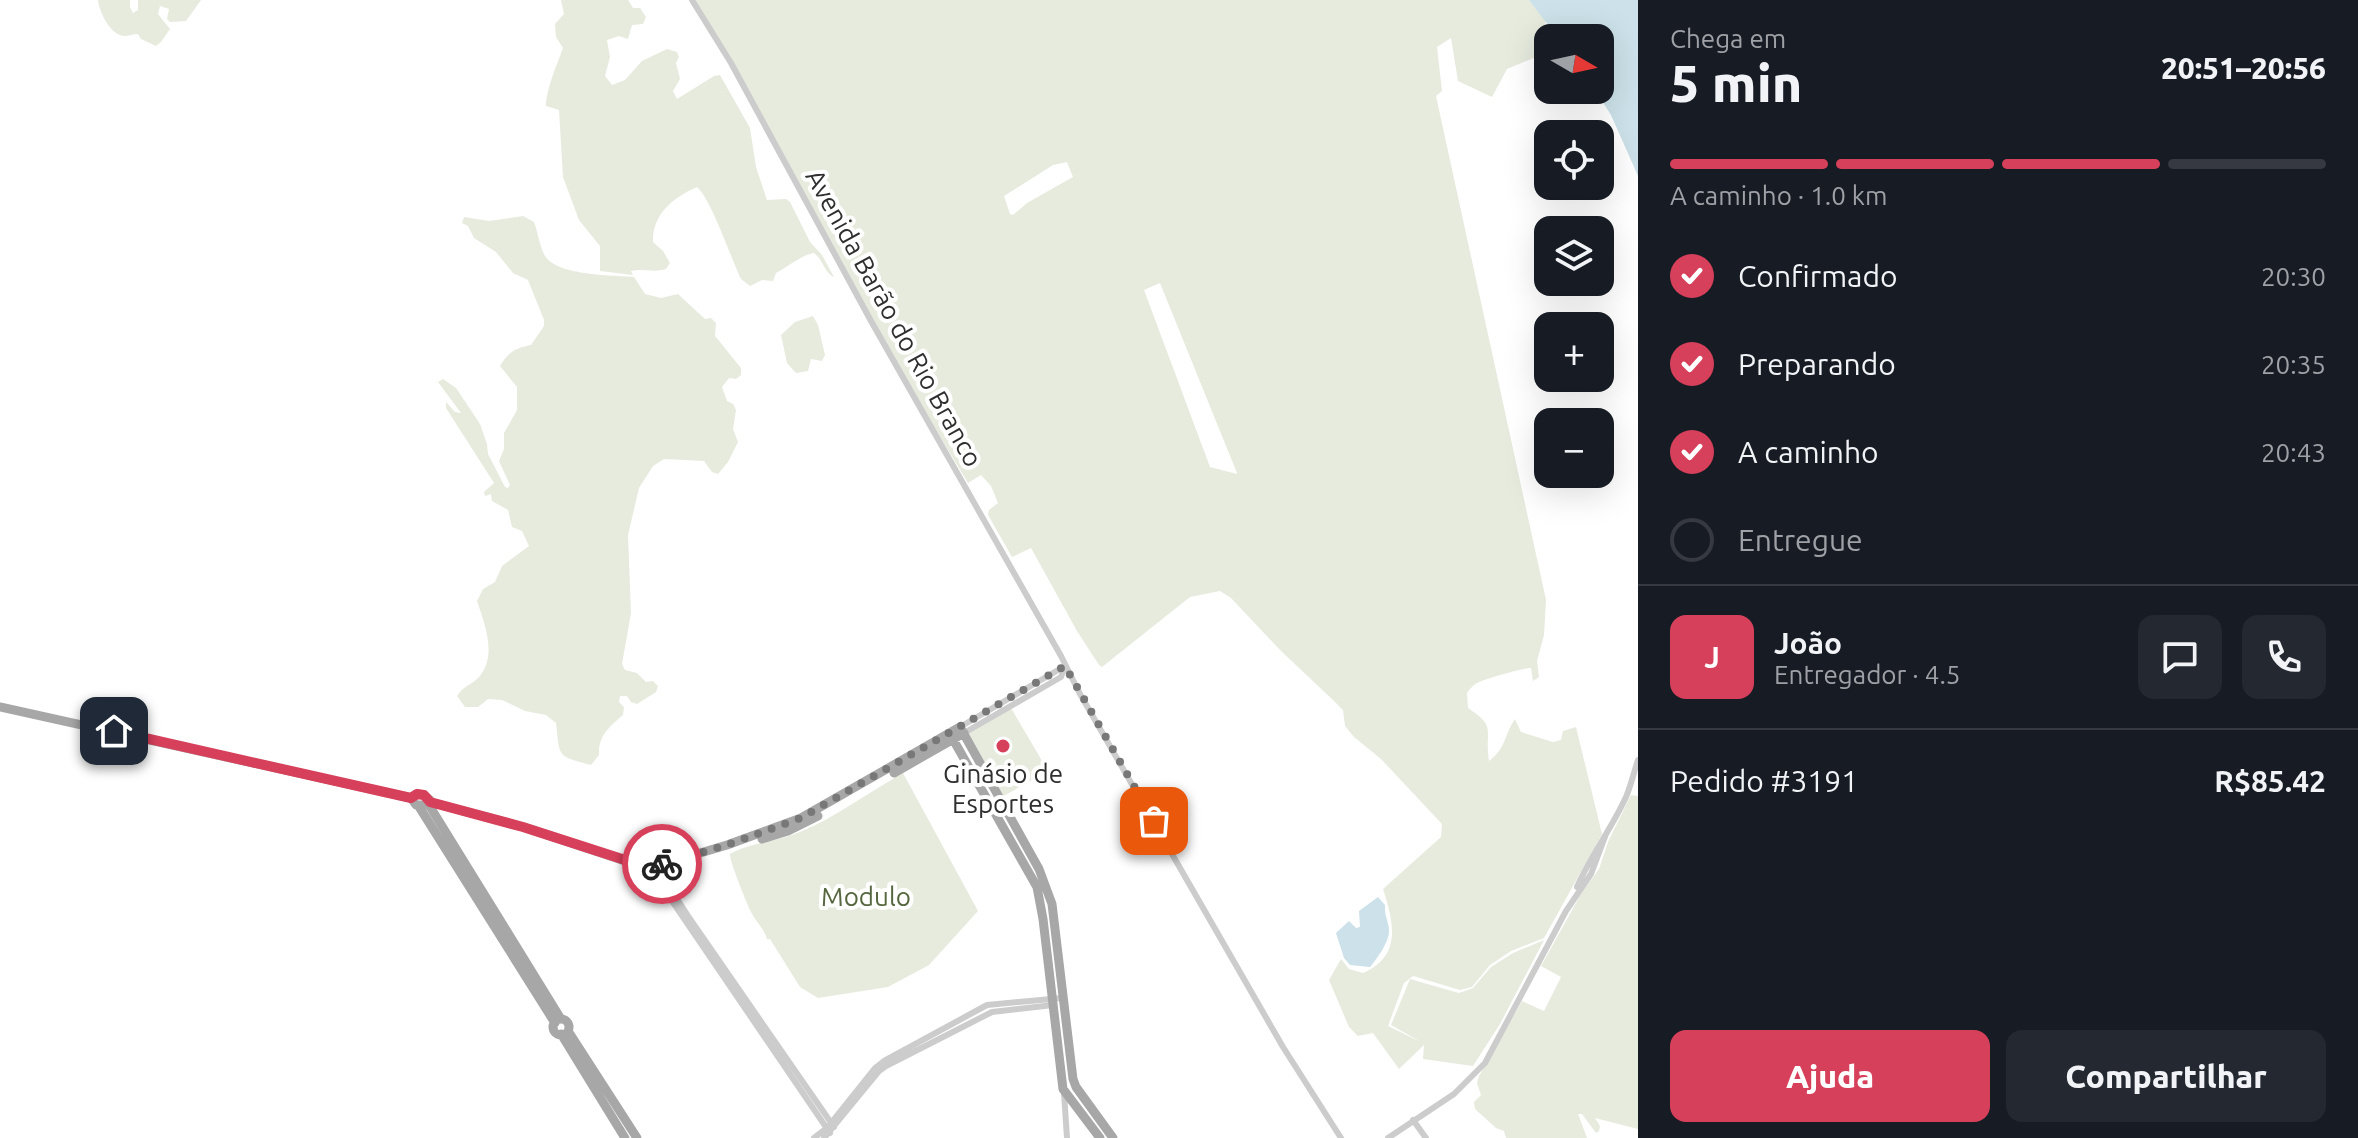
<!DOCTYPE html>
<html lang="pt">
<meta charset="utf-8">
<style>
body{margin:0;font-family:Ubuntu,sans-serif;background:#242831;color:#f1f3f6;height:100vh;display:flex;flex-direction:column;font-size:30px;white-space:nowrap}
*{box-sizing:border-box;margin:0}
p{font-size:26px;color:#9ea1a6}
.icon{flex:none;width:44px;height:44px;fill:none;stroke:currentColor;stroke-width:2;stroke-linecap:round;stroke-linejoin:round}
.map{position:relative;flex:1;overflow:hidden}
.details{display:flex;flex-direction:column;background:#171b24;width:720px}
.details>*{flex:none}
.needle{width:52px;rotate:99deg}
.tools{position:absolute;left:1534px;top:24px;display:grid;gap:16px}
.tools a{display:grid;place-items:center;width:80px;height:80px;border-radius:16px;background:#171b24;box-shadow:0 8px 32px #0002;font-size:40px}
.pin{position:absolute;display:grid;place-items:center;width:68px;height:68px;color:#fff;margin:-34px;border-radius:16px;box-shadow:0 4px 12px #0006}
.courier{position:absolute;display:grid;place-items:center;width:80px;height:80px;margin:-40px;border:6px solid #d7405b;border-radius:50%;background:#fff;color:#222;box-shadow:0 2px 10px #0007}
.headline em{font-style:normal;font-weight:800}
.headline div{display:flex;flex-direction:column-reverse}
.headline{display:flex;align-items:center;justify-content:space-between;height:136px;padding:0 32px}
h1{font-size:52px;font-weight:800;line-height:60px}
.bar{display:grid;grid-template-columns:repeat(4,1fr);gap:12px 8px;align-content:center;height:96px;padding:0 32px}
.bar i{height:10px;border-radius:6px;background:#363941}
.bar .on{background:#d7405b}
.bar p{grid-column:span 4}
.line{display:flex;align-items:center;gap:20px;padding:0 32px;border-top:2px solid #363941}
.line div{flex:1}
.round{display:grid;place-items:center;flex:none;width:84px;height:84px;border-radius:16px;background:#242831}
ol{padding:0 32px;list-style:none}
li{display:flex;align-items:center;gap:24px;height:88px}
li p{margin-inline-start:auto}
li .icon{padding:8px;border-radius:50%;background:#d7405b;color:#fff;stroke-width:4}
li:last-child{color:#9ea1a6}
li i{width:44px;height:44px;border:4px solid #363941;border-radius:50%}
.action{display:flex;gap:16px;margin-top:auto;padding:16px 32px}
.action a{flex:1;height:92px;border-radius:16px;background:#d7405b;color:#fff;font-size:32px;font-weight:800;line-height:92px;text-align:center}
.action a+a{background:#242831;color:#f1f3f6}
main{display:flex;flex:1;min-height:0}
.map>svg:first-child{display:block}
</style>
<main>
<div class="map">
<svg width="1638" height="1138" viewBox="0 0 1638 1138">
<rect width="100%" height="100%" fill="#fff"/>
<path fill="#e6ebde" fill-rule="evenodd" d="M 98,0 L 130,0 L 130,7 L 133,13 L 138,10 L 138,0 L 201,0 L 186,21 L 170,22 L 167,19 L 169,9 L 160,6 L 158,14 L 170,29 L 161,42 L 156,46 L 141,39 L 138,34 C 133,34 129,36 124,36 C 110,35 99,11 98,0 Z
M 561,0 L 628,0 L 633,8 L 640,8 L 646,17 L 643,24 L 632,25 L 628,39 L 619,36 L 607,40 L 610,57 L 605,76 L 612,85 L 625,80 L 642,61 L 667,49 L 677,52 L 679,57 L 676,63 L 680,79 L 673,91 L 677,99 L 714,76 L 720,75 L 750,128 L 756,167 L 767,200 L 786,199 L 790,202 L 810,242 L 822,255 L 834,277 C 825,274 823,259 814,253 C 801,255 788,267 776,273 L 773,281 L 762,280 L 750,286 L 741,279 C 731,258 711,199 697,187 C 674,197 652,214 653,242 L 663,251 L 670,263 L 666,269 C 654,273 643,268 631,271 L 633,275 L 600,271 L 600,246 L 579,220 L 563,177 L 559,110 L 546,106 C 546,89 557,65 563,48 L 556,37 L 555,24 L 564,14 Z
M 693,0 L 1529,0 L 1545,19 L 1548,52 L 1507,69 L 1492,97 L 1458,81 L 1451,38 L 1437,47 L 1442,91 L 1436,96 L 1546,600 L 1544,635 L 1537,661 L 1539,677 L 1533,681 L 1531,668 C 1523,668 1485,679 1477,683 C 1473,685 1469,690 1467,693 L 1468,708 C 1498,728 1484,729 1489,761 C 1507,747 1503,737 1515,719 L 1521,732 L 1553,742 L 1561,740 L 1563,731 L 1576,727 L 1602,834 L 1544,938 L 1511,951 L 1490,965 L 1472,987 L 1460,990 L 1413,976 L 1404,983 L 1388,1026 L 1421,1042 L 1391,1025 L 1410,979 L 1459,993 L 1473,988 L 1491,967 L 1513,953 L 1544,940 L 1500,1024 L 1473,1066 L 1423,1059 L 1424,1045 L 1399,1069 L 1373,1033 L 1358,1036 L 1349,1027 L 1329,980 L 1341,959 L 1349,969 L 1363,973 C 1402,956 1394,923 1383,889 L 1441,837 L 1442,824 L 1381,759 L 1354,737 L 1345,726 L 1343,710 L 1333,700 L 1281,651 L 1231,598 L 1220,591 L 1190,597 L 1102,667 L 1099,665 L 1077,631 L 1031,548 L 1012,557 L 988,515 L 989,510 L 998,503 L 991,486 L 981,475 L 968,483 L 916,397 ZM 1067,162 L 1073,177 L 1027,203 L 1013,215 L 1010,214 L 1004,196 L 1053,165 ZM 1160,283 L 1237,473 L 1237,474 L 1210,467 L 1144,290 Z
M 523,216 L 534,222 C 538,232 539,244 544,254 C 554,276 612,275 634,277 L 645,294 L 661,298 L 678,294 L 705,319 L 711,318 L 716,323 L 715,336 L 741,368 L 741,375 L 736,379 L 729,378 L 722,387 L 727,401 L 733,404 L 736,410 L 733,429 L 738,442 L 728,462 L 718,474 L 712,472 L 704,461 L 664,459 L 653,466 L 639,488 L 628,535 L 631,613 L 622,664 L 625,670 L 637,673 L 646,682 L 653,681 L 658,686 L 656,692 L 637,704 L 631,702 L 627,696 L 620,696 L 619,702 L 624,707 L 623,715 C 609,727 598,736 599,755 L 591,765 C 556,756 560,757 556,723 L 546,715 L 525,711 L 502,700 L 488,699 L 478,707 L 465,707 L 457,696 C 464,686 467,687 476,680 C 499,659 485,625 477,601 L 483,589 L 495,582 L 502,566 L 529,546 L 522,531 L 512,527 L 508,510 L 492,501 L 491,494 L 485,496 L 484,492 L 494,483 L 446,408 L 446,402 L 455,412 L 461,413 L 438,382 L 443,379 L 456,388 L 480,424 L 487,444 L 488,454 L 505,487 L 508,488 L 510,485 L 499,461 L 504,449 L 504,433 L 517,410 L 517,387 L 500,366 C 508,352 516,348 531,345 L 544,326 L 544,320 L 528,280 L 513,273 L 496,252 L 474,238 L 468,226 L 462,223 L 464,217 L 489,221 Z
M 813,316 L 818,325 L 825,355 L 822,361 L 811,359 L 808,371 L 796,373 L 787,363 L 781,335 L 795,322 Z
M 1011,708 L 1048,771 L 1000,798 L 967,734 Z
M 903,773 L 978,911 L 929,965 L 888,987 L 818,998 L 800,987 L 770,939 L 767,939 C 764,928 755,921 750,910 C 746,901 729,860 730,854 C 752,842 776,842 800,832 C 836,817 869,792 903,773 Z
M 1631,795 L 1638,796 L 1638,1129 L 1595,1118 L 1600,1126 L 1599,1131 L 1596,1133 L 1582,1114 L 1578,1114 L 1587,1138 L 1506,1138 L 1504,1131 L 1496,1128 L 1475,1109 L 1474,1102 L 1481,1095 L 1477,1083 L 1479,1076 L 1522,1001 L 1544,1011 L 1561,977 L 1541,966 L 1581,894 L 1599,869 L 1608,842 Z"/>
<path fill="#cce1e9" d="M 1529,0 L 1638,0 L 1638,176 L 1611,115 L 1595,90 L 1600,90 L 1600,38 L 1558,38 Z
M 1378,897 L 1385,905 C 1384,915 1389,922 1389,931 C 1389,942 1377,959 1370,967 L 1350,965 L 1344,958 L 1336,933 L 1349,921 L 1356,928 L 1360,927 L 1359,911 Z"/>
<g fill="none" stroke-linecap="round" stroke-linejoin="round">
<path stroke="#ccc" stroke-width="6" d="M 692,0 L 731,63 L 871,321 L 1061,656 L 1080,694 L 1283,1047 L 1341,1138
M 960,727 L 1065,666
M 964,733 L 1061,677 L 1065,666
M 660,865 L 662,876 L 688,916 L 834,1127
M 655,866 L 655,876 L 830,1133
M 1577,887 C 1591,855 1612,828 1626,797 C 1631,785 1634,772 1638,760
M 1064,1093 L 1067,1138
M 1413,1120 L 1426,1138
M 814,1138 L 827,1128 L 875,1068 L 884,1061 L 987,1005 L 1062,998
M 824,1138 L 879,1071 L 886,1066 L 992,1012 L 1053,1005
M 1388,1138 L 1454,1094 L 1485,1063 L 1566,911 L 1591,874 L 1606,834"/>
<path stroke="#a7a7a7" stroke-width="9" d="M 0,707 L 411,798 L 417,794 L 424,795 L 430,800 L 429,805 L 416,805 L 411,798
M 950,734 L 1037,887 L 1043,919 L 1063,1089 L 1100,1138
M 894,773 L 964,733
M 430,802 L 523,827 L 652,870
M 418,805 L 555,1023
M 429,805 L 561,1019
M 762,839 L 788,831 L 818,816
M 650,868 L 727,845 L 801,818 L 960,727 L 1039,869 L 1052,904 L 1073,1079 L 1076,1087 L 1113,1138
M553 1027a8 8 0 1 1 16 0a8 8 0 1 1-16 0Z
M 568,1031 L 637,1138
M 561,1034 L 625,1138"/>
</g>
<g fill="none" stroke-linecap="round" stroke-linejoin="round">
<path stroke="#787878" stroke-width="8" stroke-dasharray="0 14.4" d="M 662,864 L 727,845 L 801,818 L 1065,666 L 1154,821"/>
<path stroke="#d7405b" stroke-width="10" d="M 114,731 L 411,798 L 417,794 L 424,795 L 430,802 L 523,827 L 650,868 L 662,864"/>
</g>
<circle fill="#d7405b" stroke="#fff" stroke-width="3" cx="1003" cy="746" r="8"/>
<g text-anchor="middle" stroke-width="8" stroke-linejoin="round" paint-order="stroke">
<g font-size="26" fill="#2f2f2f" stroke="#fff">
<text transform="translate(894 318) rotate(61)" y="9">Avenida Barão do Rio Branco</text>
</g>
<g font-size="26" fill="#2f2f2f" stroke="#fff">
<text x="1003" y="783">Ginásio de<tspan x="1003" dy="30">Esportes</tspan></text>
</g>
<g font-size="26" fill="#566740" stroke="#fff">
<text x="866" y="906">Modulo</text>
</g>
</g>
</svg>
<div class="tools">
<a><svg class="needle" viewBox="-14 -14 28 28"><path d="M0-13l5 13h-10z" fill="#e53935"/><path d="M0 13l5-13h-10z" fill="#9ea1a6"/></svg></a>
<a><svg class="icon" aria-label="locate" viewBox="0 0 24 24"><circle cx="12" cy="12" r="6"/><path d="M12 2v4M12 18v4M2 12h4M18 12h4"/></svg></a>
<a><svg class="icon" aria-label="layers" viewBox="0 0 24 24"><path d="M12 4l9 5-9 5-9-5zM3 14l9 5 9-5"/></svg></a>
<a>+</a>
<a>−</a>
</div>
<div class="pin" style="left:1154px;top:821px;background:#ea580c"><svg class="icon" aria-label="bag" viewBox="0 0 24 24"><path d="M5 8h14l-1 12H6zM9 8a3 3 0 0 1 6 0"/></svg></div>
<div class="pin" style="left:114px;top:731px;background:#1f2937"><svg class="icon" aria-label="home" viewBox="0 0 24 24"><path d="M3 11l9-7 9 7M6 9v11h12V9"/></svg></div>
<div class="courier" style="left:662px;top:864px"><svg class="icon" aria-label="bike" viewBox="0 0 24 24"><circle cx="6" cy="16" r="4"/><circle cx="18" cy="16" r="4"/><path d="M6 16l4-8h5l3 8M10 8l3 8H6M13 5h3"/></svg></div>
</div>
<section class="details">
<div class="headline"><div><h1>5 min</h1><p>Chega em</p></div><em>20:51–20:56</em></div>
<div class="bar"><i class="on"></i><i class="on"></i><i class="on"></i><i></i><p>A caminho · 1.0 km</p></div>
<ol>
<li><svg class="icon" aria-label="check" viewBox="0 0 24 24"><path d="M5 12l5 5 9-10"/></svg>Confirmado<p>20:30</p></li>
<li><svg class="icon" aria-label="check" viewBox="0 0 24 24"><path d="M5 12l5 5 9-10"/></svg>Preparando<p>20:35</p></li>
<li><svg class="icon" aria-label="check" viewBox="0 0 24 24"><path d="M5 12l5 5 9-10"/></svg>A caminho<p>20:43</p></li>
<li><i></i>Entregue</li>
</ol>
<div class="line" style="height:144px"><b class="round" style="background:#d7405b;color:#fff">J</b><div><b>João</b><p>Entregador · 4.5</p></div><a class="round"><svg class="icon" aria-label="chat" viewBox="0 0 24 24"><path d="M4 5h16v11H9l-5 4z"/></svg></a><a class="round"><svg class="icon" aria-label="phone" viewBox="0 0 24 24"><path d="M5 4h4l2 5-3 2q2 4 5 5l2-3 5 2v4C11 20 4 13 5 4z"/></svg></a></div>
<div class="line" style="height:104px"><div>Pedido #3191</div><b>R$85.42</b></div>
<div class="action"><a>Ajuda</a><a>Compartilhar</a></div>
</section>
</main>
